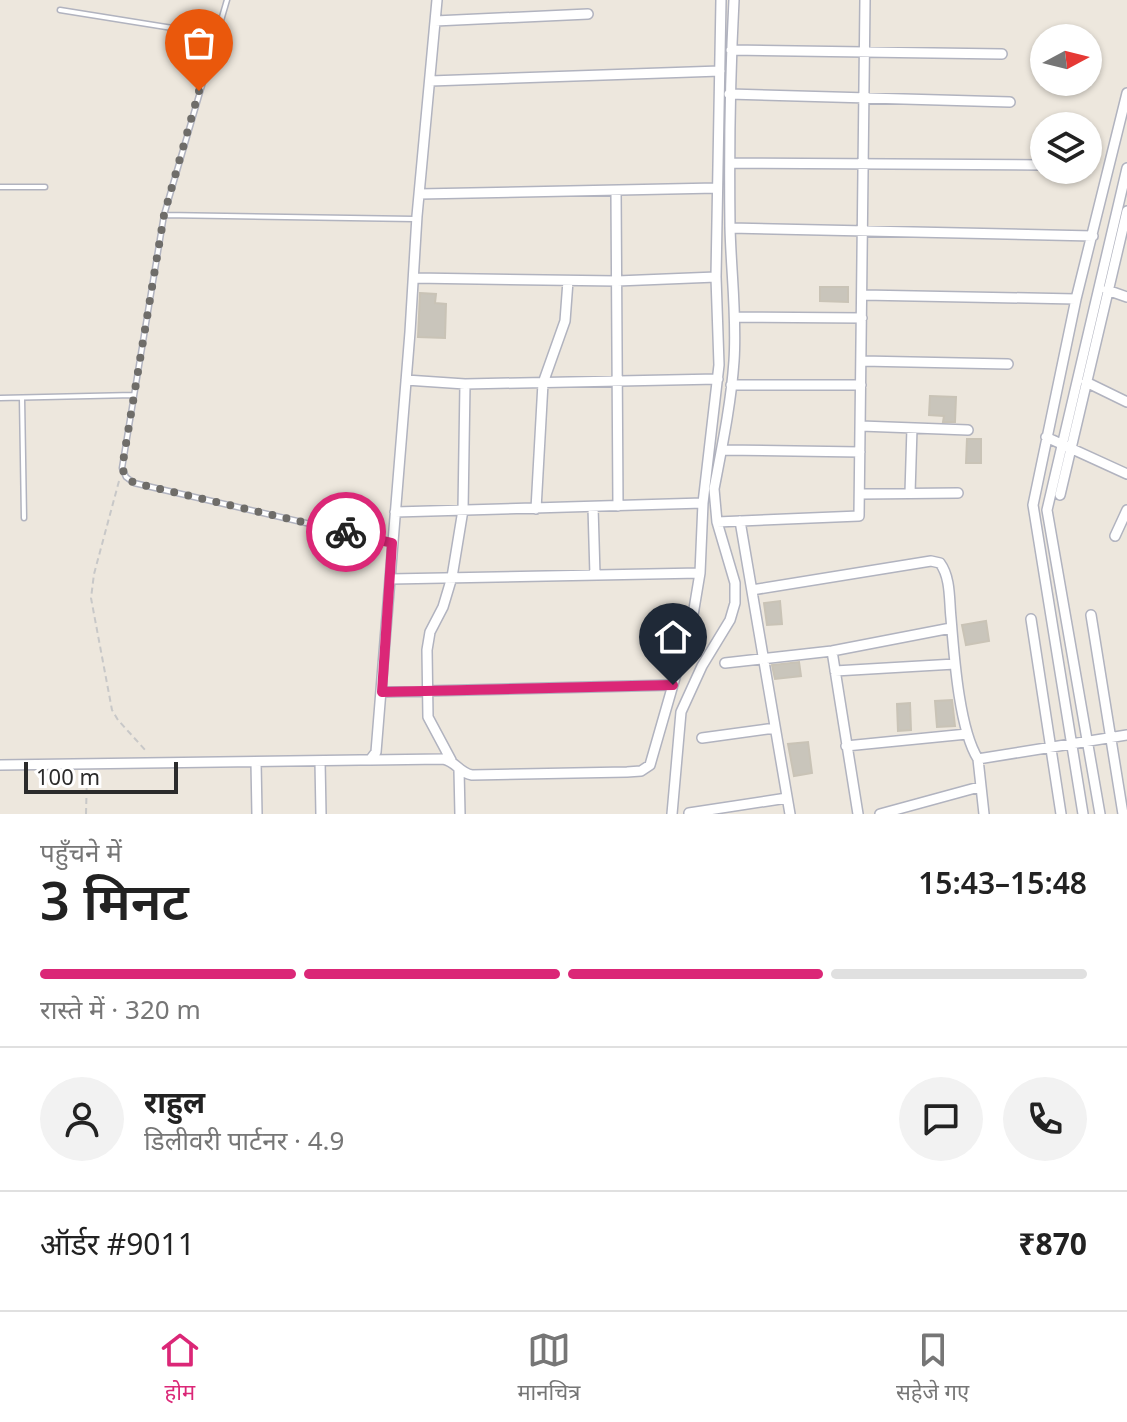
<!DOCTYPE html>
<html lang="hi">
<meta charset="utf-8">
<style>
body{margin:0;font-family:"Noto Sans","Noto Sans Devanagari",sans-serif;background:#f2f2f2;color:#222;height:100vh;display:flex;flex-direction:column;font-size:30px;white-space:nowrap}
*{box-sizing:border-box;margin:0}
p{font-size:26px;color:#767676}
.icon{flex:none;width:44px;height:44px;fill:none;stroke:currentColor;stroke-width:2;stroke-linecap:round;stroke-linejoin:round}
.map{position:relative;height:814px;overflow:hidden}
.side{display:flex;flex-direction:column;background:#fff;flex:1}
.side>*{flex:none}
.needle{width:52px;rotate:83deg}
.controls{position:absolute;left:1030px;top:24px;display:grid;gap:16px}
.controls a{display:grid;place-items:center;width:72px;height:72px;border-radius:50%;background:#fff;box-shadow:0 2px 6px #0004;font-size:40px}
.scale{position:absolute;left:24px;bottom:20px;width:154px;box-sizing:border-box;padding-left:8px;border:4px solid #2b2b2b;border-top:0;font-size:22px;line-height:28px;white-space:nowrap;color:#2b2b2b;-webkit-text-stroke:6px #fff;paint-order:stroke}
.pin{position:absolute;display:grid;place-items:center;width:68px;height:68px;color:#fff;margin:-82px -34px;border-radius:50% 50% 50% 0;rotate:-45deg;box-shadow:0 0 8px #0007}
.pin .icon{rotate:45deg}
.courier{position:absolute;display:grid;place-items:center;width:80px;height:80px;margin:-40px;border:6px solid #db2777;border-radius:50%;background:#fff;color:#222;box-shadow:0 2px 10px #0007}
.overview em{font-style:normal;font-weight:600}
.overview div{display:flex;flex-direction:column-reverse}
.overview{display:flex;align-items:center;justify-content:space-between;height:136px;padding:0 40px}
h1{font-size:52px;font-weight:600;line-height:60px}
.bar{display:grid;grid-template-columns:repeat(4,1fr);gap:12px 8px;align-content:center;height:96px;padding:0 40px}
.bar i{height:10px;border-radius:6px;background:#e0e0e0}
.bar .selected{background:#db2777}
.bar p{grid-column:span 4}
.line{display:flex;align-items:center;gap:20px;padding:0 40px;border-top:2px solid #e0e0e0}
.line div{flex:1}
.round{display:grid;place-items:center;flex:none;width:84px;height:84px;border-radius:42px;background:#f2f2f2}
.dock{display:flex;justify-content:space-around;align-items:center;height:112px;border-top:2px solid #e0e0e0;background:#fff;font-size:22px;color:#767676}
.dock a{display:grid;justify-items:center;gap:4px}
.dock .selected{color:#db2777}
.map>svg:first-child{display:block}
</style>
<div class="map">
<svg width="1127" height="814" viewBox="0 0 1127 814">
<rect width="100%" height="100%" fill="#ede7dd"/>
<path fill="#c9c5bb" stroke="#c9c3b6" stroke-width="2" d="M 820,287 L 848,287 L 848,302 L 820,301 Z
M 420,293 L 436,294 L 435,303 L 446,304 L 445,338 L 418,337 Z
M 930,396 L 956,397 L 955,422 L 943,422 L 944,416 L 929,415 Z
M 967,439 L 981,439 L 981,463 L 966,463 Z
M 780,601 L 782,624 L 767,625 L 764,603 Z
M 986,621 L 989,641 L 966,645 L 962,625 Z
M 799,662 L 801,676 L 775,679 L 772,665 Z
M 952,700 L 955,726 L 937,727 L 935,701 Z
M 910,703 L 911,730 L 898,731 L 897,704 Z
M 808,742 L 812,773 L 794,776 L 788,744 Z"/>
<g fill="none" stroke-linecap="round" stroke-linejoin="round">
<defs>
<path id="service" d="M 227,0 L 164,215 L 122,468 L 126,477 L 134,483 L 392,543
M 60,10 L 216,35
M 0,187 L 45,187
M 164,215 L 414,219
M 0,398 L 134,395
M 22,398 L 24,518"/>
<path id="minor" d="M 435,21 L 588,14
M 731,50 L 1002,54
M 430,81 L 720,71
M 729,94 L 1010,102
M 730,163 L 1044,165
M 616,191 L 618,506
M 419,194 L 717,188
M 730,228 L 1093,236
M 414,278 L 617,281 L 716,277
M 1107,290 L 1127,297
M 863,295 L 1076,299
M 736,317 L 862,318
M 862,361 L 1008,364
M 406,380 L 465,384 L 718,379
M 1086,382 L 1127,402
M 731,385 L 861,385
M 861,426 L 968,430
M 1046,437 L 1127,474
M 722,450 L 860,452
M 910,493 L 912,428
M 860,494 L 958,493
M 1060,495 L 1127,211
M 593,507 L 595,575
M 536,509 L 543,383 L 565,321 L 568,281
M 395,512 L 703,503
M 740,521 L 790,814
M 717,522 L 859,516 L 865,0
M 1115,536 L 1127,510
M 390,579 L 700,573
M 752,590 L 931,561 L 940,563 C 951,578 949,600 951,618 C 954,655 959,729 978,759 L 1127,735
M 1091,615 L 1123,814
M 1031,619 L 1061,814
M 832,651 L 858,814
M 725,663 L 832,651 L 951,628
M 835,671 L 955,664
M 382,692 L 673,685
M 702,738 L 775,728
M 846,746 L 967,734
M 978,759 L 984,814
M 370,760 L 443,759 C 456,761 459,773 472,775 L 627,772 L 641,771 L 650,765 L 693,615 L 700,573 L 703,503 L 719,365 L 716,277 L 721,0
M 451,760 L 428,717 L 427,650 L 430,632 L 443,607 L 452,577 L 463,510 L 465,384
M 320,761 L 321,814
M 256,762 L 257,814
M 0,765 L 360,760 L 370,760 L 376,752 L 410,332 L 417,216 L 437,0
M 459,770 L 460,814
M 689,813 L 787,798
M 672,814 L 681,712 L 702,666 L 730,620 L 735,603 L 735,583 L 717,522 L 714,489 C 722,447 731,404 734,361 C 737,316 731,272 730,227 C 729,151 730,76 734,0
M 880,814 L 979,787
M 1083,814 L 1033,505 L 1076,299 L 1127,93
M 1100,814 L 1047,510 L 1127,168"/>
</defs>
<use href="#service" stroke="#b1b3bf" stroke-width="7"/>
<use href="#minor" stroke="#b1b3bf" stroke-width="12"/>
<path stroke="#c8c8c8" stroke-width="2" stroke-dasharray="6 4" stroke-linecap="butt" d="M 119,481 L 94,574 L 91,598 L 112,710 L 118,720 L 147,752
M 86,814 L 87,774"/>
<use href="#service" stroke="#fff" stroke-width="4"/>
<use href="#minor" stroke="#fff" stroke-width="9"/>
</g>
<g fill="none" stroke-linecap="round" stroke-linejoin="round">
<path stroke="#6f6d69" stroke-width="8" stroke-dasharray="0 14.4" d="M 199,91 L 164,215 L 122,468 L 126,477 L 134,483 L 346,532"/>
<path stroke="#db2777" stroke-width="10" d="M 346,532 L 392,543 L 382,692 L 673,685"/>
</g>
</svg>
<div class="controls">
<a><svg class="needle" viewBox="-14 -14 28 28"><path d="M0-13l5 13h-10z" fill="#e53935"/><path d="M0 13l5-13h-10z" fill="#767676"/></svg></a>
<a><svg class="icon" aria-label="layers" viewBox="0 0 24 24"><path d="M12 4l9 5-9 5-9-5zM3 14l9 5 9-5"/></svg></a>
</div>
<div class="scale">100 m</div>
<div class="pin" style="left:199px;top:91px;background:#ea580c"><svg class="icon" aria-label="bag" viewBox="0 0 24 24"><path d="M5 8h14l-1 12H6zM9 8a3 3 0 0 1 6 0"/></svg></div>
<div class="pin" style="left:673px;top:685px;background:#1f2937"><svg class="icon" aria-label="home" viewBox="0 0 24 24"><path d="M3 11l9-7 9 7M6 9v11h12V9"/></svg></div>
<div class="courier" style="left:346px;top:532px"><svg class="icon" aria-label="bike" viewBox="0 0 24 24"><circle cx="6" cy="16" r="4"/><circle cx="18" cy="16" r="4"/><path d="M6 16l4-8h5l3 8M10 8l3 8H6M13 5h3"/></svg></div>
</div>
<section class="side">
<div class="overview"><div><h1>3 मिनट</h1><p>पहुँचने में</p></div><em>15:43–15:48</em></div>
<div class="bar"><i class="selected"></i><i class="selected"></i><i class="selected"></i><i></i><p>रास्ते में · 320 m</p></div>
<div class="line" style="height:144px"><a class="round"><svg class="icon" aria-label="person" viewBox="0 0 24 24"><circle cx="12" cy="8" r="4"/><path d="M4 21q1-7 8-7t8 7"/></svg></a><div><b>राहुल</b><p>डिलीवरी पार्टनर · 4.9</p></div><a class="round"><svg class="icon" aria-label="chat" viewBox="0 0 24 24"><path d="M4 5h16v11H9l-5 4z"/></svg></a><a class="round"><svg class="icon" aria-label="phone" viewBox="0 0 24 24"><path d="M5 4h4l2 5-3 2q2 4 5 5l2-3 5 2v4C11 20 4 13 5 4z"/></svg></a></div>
<div class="line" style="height:104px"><div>ऑर्डर #9011</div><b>₹870</b></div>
</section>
<nav class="dock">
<a class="selected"><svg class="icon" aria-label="home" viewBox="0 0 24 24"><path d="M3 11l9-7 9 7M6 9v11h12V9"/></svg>होम</a>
<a><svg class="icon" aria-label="map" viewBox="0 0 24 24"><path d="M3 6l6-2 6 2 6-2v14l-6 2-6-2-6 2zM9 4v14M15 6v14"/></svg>मानचित्र</a>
<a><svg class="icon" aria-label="saved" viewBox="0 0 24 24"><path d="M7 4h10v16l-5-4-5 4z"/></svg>सहेजे गए</a>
</nav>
